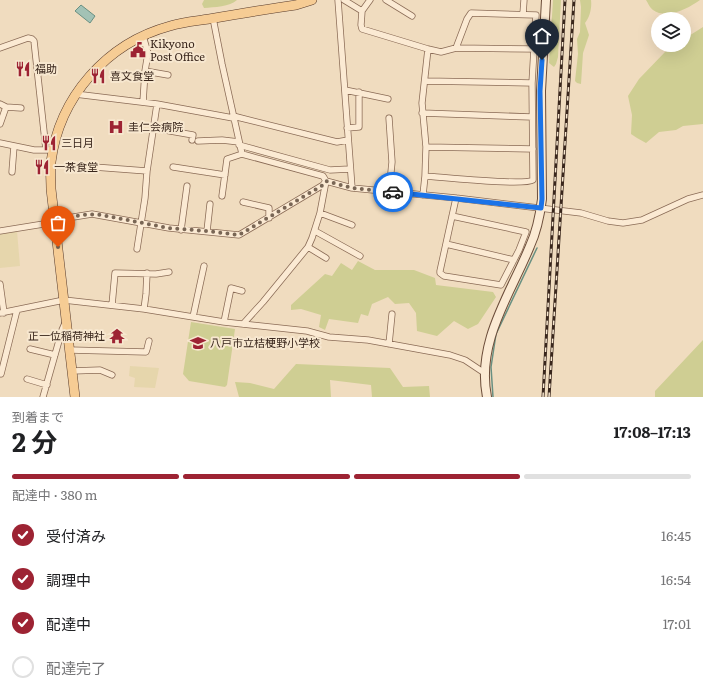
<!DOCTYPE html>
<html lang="ja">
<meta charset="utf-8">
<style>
body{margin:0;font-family:Literata,"Noto Sans JP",serif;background:#f6f6f6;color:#202124;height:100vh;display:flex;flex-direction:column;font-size:15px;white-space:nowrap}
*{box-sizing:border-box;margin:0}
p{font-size:13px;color:#757577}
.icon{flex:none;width:22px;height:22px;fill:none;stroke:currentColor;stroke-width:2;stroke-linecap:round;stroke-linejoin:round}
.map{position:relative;height:397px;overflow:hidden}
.details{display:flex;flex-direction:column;background:#fff;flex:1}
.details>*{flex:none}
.fabs{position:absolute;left:651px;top:12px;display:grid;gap:8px}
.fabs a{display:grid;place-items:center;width:40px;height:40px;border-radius:50%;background:#fff;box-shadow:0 4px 16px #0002;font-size:20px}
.pin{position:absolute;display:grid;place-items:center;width:34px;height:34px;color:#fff;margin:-41px -17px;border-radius:50% 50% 50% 0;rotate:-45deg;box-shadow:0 0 4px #0007}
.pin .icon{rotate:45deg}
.courier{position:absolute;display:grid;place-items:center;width:40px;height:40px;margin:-20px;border:3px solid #1a73e8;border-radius:50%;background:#fff;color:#222;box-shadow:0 1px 5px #0007}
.head em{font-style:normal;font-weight:700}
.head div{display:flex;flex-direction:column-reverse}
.head{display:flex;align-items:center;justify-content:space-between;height:68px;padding:0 12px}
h1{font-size:26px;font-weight:700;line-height:30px}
.bar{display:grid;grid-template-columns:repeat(4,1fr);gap:6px 4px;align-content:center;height:48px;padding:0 12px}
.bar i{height:5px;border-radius:3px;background:#e0e0e0}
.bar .selected{background:#9d2333}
.bar p{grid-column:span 4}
ol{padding:0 12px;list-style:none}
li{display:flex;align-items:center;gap:12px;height:44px}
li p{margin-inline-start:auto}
li .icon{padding:4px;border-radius:50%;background:#9d2333;color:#fff;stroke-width:4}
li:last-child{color:#757577}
li i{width:22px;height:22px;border:2px solid #e0e0e0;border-radius:50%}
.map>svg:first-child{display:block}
</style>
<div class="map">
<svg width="703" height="397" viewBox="0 0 703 397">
<rect width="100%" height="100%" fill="#f0dcbf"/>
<path fill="#e6d6ac" d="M 17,231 L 20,266 L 0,268 L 0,233 Z
M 130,366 L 159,368 L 155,388 L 134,387 L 135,378 L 129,376 Z"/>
<path fill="#cfce93" d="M 204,0 L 237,0 C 230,7 214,7 204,8 L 202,4 Z
M 553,0 L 561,0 L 558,57 L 556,64 L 554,67 L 549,63 Z
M 580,0 L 591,0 C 592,7 590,17 585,23 L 589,35 L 583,53 L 581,84 L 577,83 L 575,81 L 578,54 L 577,39 L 580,32 L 581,7 Z
M 646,0 L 700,0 C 689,8 667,20 653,10 C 650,8 648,3 646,0 Z
M 703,27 L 703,124 L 683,126 L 676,130 L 659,132 L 646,143 L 637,138 L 631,134 L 632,115 L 628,96 L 639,79 L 665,52 L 676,45 L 684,45 L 684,39 Z
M 358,261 L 375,270 L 414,270 L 435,278 L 436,285 L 493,292 L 496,297 L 478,324 L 468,329 L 454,321 L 437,336 L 417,331 L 416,313 L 409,303 L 395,304 L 388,297 L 372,304 L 368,316 L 361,314 L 358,323 L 329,319 L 325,330 L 319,327 L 321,315 L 301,309 L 291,310 L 291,305 L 325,274 L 332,276 L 341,263 L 352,270 Z
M 191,322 L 235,329 L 227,385 L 225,387 L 189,381 L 183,374 Z
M 703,340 L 703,397 L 655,397 L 655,391 Z
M 296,364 L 390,368 L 403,387 L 429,386 L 430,397 L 372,397 L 371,385 L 330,380 L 331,397 L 239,397 L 235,382 L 250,383 L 274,389 Z"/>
<path fill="#a3c2b5" stroke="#699082" d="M 81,5 L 95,16 L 90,23 L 75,11 Z"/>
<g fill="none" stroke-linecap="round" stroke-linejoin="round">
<path stroke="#699082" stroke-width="1.5" d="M 493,397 L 491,367 L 496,334 L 537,248"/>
<defs>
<path id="street" d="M 338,0 L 352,188
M 344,0 L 362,11 L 361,25 L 362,29 L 428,49 L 441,52 L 456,48 L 534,49
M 386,0 L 412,16
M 362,11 L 370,0
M 523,14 L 524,0
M 213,18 L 222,64 L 242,154 L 323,176 L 326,181 L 320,213 L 312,238 L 308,247 L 263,302 L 243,324
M 143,36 L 148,53 L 145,71
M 0,48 L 28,38 L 32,39 L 34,41 L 46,150
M 425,81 L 532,83
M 345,90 L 388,99
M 75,94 L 157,104 L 233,118
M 143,102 L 145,71 L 168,75
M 0,104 L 6,107 L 21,108
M 422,113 L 532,117
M 233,116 L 337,142 L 348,140
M 389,118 L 392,162 L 389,192
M 0,124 L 6,107
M 153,128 L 193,135 L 192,140
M 347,128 L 359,127 L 359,92
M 198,141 L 222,140 L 239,142
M 0,143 L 34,150 L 48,150
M 239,145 L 330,170 L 350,169
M 426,147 L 533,149
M 94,167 L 147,171
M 173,167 L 225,175
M 12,172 L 14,146
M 425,176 C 442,177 523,186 533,180 L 532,83 L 536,15 L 471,13 L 467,19 L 456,48
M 423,195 L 425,176 L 426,147 L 422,103 L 428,49
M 222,196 L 227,159 L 242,154
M 243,202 L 269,208 L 269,218
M 320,213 L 352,225
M 452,216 L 526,232 L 519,250 L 501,285 L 444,276 L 440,273 L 440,271 L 456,198
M 55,220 L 92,214 L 169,228 L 239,235 L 323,185 L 326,181 L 352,188 L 456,198 L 581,213 L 608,221 L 623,223 L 642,220 L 688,199 L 703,195
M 181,230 L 187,186
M 0,231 L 56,222
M 207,231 L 210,204
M 315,231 L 360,256
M 446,244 L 514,260
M 308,247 L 326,258
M 137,249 L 145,198 L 147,171 L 157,104
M 0,284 L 4,313
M 112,305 L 115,273 L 156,274 L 169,272
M 144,309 L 146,294 L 147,273
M 0,313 L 64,300 L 144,309 L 224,322 L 307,331 L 329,337 L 368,340 L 450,355 L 465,360 L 486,374
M 193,317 L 204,266
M 224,322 L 231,288 L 242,291
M 389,344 L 392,314
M 30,349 L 55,355
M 70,350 L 146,352 L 147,349 L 149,341
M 72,371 L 100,370 L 112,375
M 1,374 L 17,310
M 27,379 L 47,385
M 43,397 L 62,330 L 65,323"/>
<path id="secondary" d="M 487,397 C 476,342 510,295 530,246 C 537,231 540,215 542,199 L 541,91 L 546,0"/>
<path id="primary" d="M 75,397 L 51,189 C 51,180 50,171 51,162 C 59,97 107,43 170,26 C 183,22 196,21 209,19 C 238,14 267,9 296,5 L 312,0"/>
</defs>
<use href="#street" stroke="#8a6b56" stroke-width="7"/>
<use href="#secondary" stroke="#6c4d3a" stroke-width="10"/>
<use href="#primary" stroke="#573a2b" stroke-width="10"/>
<use href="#street" stroke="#fbead3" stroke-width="5.5"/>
<use href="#secondary" stroke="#fbead3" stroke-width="8"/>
<use href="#primary" stroke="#f6cc94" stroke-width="9"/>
<defs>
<path id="rail" d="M 543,397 L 565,0
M 549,397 L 574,0"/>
</defs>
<use href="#rail" stroke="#39261c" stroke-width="3"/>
<use href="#rail" stroke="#f7e7cf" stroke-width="1.5" stroke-dasharray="4.5" stroke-linecap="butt"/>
</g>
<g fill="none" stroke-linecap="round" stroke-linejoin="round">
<path stroke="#796655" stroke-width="4" stroke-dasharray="0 7.2" d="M 58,247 L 55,220 C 71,217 86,213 102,215 L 168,228 L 206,231 L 239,235 L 323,185 L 326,181 L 352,188 L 393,192"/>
<path stroke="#1a73e8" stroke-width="5" d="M 393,192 L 541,208 L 542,199 L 540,91 L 542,60"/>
</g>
<defs>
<symbol id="civic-bare" viewBox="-9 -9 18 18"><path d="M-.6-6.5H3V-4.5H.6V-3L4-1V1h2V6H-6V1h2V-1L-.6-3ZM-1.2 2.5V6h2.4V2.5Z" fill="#9d2333" stroke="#f7e7cf" stroke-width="2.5" paint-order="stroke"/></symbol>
<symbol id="restaurant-bare" viewBox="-9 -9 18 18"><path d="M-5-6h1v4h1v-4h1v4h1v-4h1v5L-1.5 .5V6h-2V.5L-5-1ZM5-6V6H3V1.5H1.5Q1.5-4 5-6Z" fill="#9d2333" stroke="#f7e7cf" stroke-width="2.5" paint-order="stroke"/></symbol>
<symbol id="hospital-bare" viewBox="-9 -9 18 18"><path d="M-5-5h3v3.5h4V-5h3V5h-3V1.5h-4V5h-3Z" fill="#9d2333" stroke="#f7e7cf" stroke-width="2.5" paint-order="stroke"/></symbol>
<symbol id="temple-bare" viewBox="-9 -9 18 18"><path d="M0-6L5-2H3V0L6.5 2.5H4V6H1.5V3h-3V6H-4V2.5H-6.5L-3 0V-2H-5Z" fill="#9d2333" stroke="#f7e7cf" stroke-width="2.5" paint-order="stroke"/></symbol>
<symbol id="school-bare" viewBox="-9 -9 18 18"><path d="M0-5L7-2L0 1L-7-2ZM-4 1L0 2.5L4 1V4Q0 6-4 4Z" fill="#9d2333" stroke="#f7e7cf" stroke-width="2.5" paint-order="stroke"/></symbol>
</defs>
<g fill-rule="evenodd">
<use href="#civic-bare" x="127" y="39" width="22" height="22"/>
<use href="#restaurant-bare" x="12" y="58" width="22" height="22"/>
<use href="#restaurant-bare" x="87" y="65" width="22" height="22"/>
<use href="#hospital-bare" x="105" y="116" width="22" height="22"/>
<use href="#restaurant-bare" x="38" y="132" width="22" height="22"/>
<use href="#restaurant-bare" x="31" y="156" width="22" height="22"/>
<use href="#temple-bare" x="106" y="325" width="22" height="22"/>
<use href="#school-bare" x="187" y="332" width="22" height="22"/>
</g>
<g text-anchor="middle" stroke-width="4" stroke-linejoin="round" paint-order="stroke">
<g font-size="11" fill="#39261c" stroke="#f7e7cf" text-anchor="start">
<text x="150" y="48">Kikyono<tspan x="150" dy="13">Post Office</tspan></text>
<text x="35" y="73">福助</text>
<text x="110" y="80">喜文食堂</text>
<text x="128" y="131">圭仁会病院</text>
<text x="61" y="147">三日月</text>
<text x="54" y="171">一茶食堂</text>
<text x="105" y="340" text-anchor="end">正一位稲荷神社</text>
<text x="210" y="347">八戸市立桔梗野小学校</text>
</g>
</g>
</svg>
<div class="fabs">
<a><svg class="icon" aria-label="layers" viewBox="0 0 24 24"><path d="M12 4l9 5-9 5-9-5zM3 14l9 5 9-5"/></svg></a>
</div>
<div class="pin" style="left:58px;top:247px;background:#ea580c"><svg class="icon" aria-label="bag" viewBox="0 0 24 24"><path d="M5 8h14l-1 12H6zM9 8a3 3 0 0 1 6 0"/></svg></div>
<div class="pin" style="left:542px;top:60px;background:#1f2937"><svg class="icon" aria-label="home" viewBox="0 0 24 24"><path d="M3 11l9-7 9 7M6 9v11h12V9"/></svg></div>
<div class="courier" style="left:393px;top:192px"><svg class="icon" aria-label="car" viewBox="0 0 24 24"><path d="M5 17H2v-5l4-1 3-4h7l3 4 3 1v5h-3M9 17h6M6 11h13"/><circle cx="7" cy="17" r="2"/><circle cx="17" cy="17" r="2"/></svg></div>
</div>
<section class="details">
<div class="head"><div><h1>2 分</h1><p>到着まで</p></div><em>17:08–17:13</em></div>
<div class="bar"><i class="selected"></i><i class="selected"></i><i class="selected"></i><i></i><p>配達中 · 380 m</p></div>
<ol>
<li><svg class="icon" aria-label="check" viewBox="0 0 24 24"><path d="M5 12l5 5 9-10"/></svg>受付済み<p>16:45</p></li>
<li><svg class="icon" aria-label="check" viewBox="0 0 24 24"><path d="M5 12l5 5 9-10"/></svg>調理中<p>16:54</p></li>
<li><svg class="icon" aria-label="check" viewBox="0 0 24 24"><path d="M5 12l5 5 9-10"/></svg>配達中<p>17:01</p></li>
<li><i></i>配達完了</li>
</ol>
</section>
